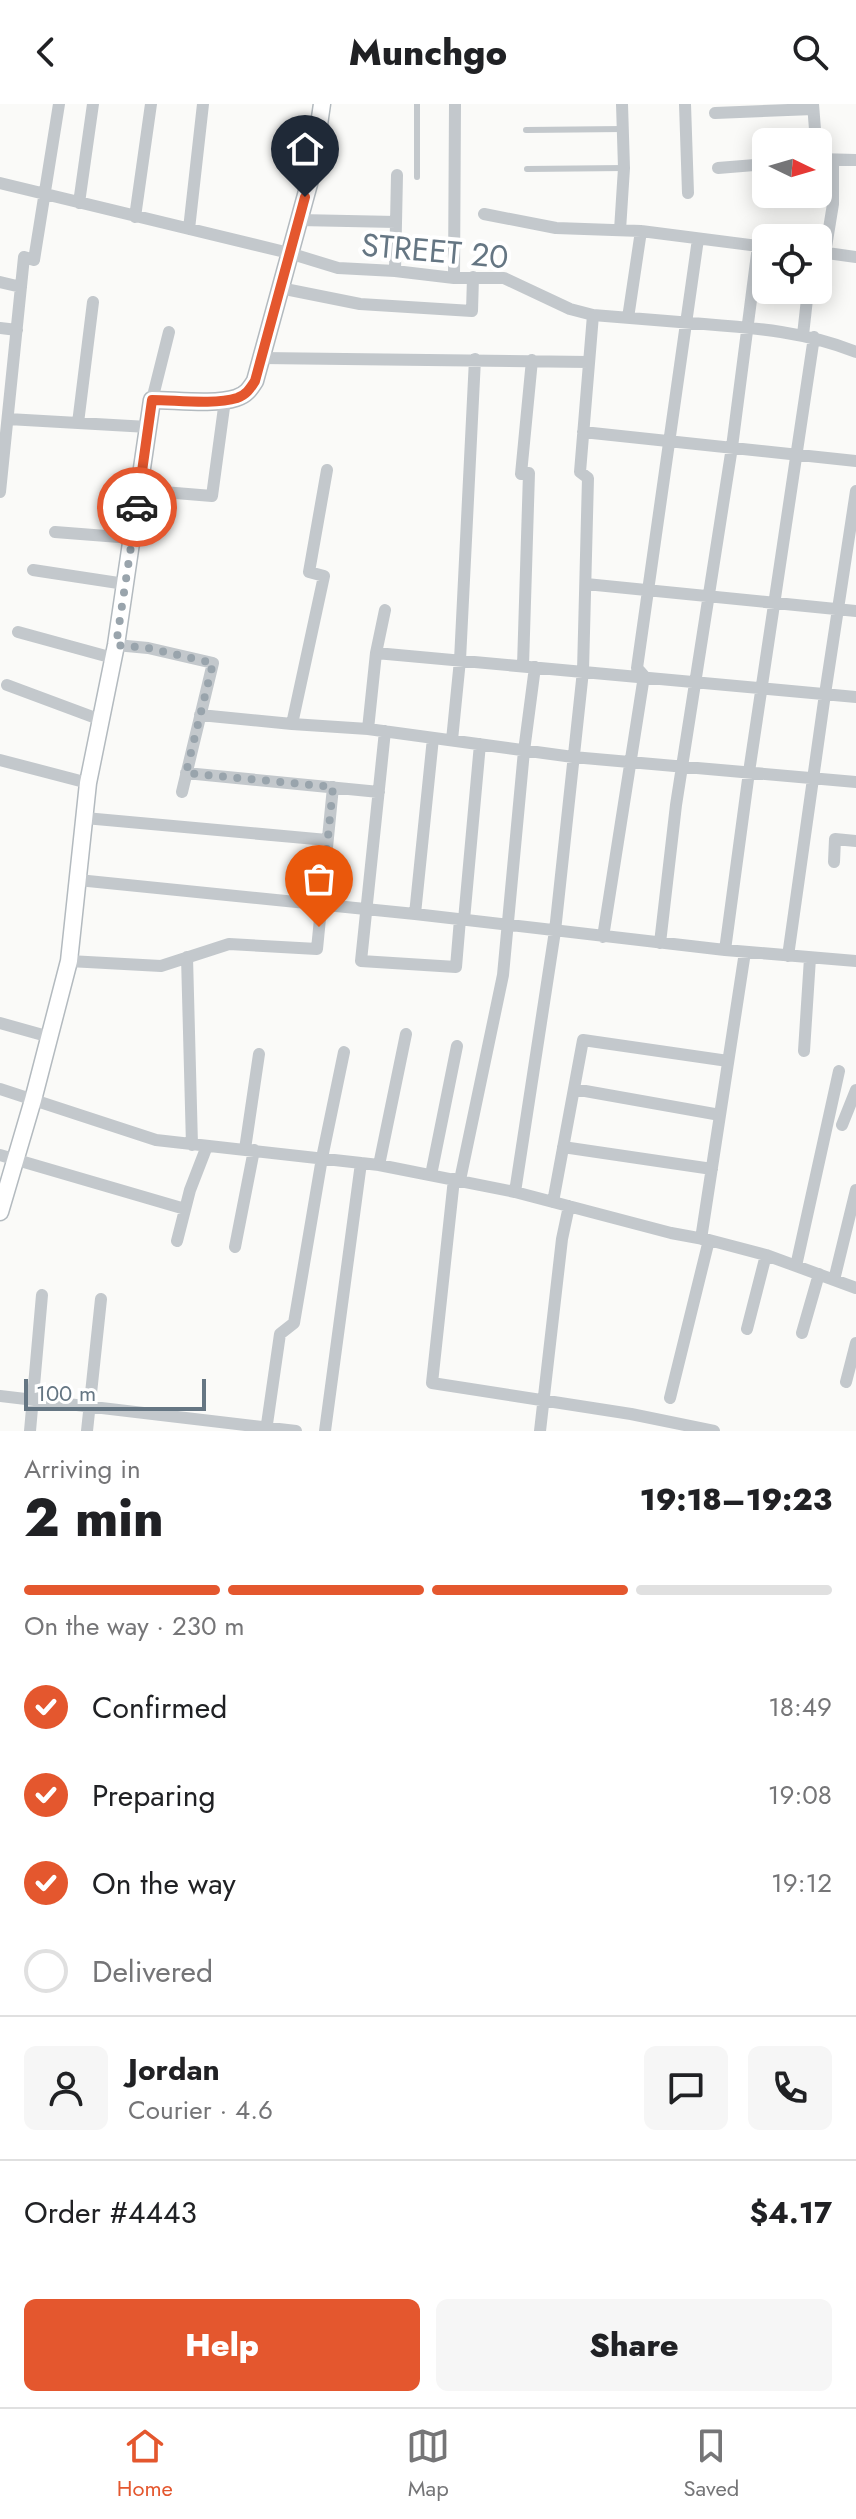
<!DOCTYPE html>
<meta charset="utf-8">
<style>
body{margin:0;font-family:Jost,sans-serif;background:#f6f6f6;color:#202124;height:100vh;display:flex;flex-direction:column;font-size:30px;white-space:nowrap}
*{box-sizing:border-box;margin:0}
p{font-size:26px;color:#757577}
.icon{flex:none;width:44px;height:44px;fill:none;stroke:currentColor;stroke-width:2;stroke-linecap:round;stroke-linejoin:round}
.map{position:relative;height:1327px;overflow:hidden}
.side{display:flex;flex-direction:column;background:#fff;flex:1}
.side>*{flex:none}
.needle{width:52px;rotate:95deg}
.tools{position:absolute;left:752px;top:24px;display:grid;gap:16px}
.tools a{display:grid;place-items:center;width:80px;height:80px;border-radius:12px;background:#fff;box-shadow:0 4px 20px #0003;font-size:40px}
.scale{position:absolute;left:24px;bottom:20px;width:182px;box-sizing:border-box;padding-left:8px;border:4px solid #657683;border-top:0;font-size:22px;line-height:28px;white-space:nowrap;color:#657683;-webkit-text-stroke:6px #fff;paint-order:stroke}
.pin{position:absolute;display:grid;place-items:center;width:68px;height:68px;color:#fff;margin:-82px -34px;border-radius:50% 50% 50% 0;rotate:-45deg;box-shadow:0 0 8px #0007}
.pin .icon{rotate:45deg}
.courier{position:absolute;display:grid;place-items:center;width:80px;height:80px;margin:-40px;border:6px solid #e4572e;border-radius:50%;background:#fff;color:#222;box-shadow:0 2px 10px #0007}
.summary em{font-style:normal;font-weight:800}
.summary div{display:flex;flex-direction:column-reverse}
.summary{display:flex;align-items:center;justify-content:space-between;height:136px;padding:0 24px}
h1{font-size:52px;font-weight:800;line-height:60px}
.bar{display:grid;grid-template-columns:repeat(4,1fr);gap:12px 8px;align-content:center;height:96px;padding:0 24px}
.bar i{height:10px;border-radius:6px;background:#e0e0e0}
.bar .on{background:#e4572e}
.bar p{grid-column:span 4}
.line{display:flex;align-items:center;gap:20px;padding:0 24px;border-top:2px solid #e0e0e0}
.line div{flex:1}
.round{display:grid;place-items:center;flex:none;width:84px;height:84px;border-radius:12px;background:#f6f6f6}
ol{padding:0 24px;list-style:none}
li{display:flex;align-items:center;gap:24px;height:88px}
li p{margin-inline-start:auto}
li .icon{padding:8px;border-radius:50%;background:#e4572e;color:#fff;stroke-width:4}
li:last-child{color:#757577}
li i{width:44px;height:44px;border:4px solid #e0e0e0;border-radius:50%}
.button{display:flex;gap:16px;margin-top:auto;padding:16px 24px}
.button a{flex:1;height:92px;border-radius:12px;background:#e4572e;color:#fff;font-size:32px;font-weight:800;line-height:92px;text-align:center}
.button a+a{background:#f6f6f6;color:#202124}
header{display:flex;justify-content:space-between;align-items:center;height:104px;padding:0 24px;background:#fff;font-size:36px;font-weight:800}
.dock{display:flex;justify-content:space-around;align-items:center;height:112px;border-top:2px solid #e0e0e0;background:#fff;font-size:22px;color:#757577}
.dock a{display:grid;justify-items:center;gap:4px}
.dock .on{color:#e4572e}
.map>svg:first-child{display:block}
</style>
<header><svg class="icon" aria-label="back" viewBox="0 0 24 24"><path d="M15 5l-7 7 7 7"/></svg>Munchgo<svg class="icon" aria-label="search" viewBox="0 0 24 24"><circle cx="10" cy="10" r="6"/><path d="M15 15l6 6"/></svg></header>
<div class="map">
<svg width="856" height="1327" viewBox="0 0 856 1327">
<rect width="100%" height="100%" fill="#fafaf8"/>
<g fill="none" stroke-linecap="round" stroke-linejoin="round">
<defs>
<path id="secondary" d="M 0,1108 L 33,996 L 69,857 L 88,679 L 116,541 L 152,296 C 176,296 214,301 236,294 C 246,291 250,285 255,277 L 312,69 L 322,0"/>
</defs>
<use href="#secondary" stroke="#b3babf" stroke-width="19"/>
<path stroke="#c3c8cc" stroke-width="6" d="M 526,26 L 623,25
M 527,65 L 624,64
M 417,73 L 417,0"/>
<path stroke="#c3c8cc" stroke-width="12" d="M 685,0 L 688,89
M 813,0 L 816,38
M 715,9 L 813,5
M 818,55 L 856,56
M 718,64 L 766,60
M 0,79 L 289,149 L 338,164 L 395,167 L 454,174 L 504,174 L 570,205 L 593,211 C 630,214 667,217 704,220 C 756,224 807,228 856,248
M 79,99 L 93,0
M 484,110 L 556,124 L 641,127 L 766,143
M 135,113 L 151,0
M 299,116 L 396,118
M 189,125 L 203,0
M 620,126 L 624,64 L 622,0
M 820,148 L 856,153
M 825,149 L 833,100 L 833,56
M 395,167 L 397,71
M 454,174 L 455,0
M 0,178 L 21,183
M 280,184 L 360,200 L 472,207 L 473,173
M 628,214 L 641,127
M 0,224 L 17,226
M 803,231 L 808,186
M 262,254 L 589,258
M 152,296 L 169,228
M 8,315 L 148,323
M 78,319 L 93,198
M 583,328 L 856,357
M 139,386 L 212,392 L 225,296
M 0,388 L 24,153 L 34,156 L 59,0
M 55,428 L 132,434
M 33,466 L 125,480
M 586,480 L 856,507
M 18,528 L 113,554
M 116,541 L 148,544 L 213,559 L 182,688
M 376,549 L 856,593
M 523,562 L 529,369 L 521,370 L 532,256
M 7,581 L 101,616
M 200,611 L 292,620 L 368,625 L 573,653 L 856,678
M 292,620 L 324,472 L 309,468 L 327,366
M 368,625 L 376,549 L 385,506
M 385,627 L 361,857 L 456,863 L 460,815
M 452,636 L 460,556 L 475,255
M 0,656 L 88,679
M 186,669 L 379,688
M 85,714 L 327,736
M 834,758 L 835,735 L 856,737
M 78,776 L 415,810 L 725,846 L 856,857
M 415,810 L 433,634
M 464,816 L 480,640
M 603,833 L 644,572 L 637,564 L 698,135
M 660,839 L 676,701 L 732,343 L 758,142
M 725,846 L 749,668 L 814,233
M 788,852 L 825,590 L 856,387
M 187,853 L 192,1041
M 69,857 L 161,862 L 229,840 L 317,845 L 333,683
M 0,919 L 50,933
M 804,947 L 810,854
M 0,985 L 156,1036 L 379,1061 L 515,1088 L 671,1129 L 709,1136 L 766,1151 L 856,1184
M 574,985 L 720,1011
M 842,1021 L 856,986
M 563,1043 L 712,1065
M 245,1045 L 259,950
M 0,1051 L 185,1105
M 379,1061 L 406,930
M 431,1071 L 457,942
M 454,1075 L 432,1279 L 631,1310 L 714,1327
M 460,1076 L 503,871 L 524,647 L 535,563
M 515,1088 L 555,827 L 583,567 L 588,374 L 580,368 L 593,211
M 553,1098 L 583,936 L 728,957
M 701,1135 L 745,848
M 177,1137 L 190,1086 L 207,1042
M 235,1143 L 254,1046
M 796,1162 L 839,967
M 834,1176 L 856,1086
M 747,1225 L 766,1151
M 802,1229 L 819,1170
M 846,1278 L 856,1239
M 0,1292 L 296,1327
M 670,1294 L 709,1136
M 30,1327 L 42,1191
M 87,1327 L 101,1195
M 266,1327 L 280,1230 L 294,1219 L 322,1054 L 344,948
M 325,1327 L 361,1059
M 540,1327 L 562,1135 L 569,1102"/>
<use href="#secondary" stroke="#fff" stroke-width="16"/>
</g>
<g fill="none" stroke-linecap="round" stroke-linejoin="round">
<path stroke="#99a4ac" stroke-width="8" stroke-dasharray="0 14.4" d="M 137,403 L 116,541 L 148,544 L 213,559 L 186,669 L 333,683 L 319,823"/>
<path stroke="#e4572e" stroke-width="10" d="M 137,403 L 152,296 C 176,296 214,301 237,294 C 246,291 250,285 255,277 L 305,93"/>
</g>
<g text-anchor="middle" stroke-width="8" stroke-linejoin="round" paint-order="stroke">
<g font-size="32" fill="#657683" stroke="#fff">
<text transform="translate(435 147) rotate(5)" y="11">STREET 20</text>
</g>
</g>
</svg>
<div class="tools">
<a><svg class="needle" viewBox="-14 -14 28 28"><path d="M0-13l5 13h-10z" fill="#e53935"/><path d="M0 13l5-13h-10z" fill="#757577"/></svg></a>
<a><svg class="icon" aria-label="locate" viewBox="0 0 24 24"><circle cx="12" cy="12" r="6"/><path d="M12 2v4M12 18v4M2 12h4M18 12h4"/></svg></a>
</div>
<div class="scale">100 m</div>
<div class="pin" style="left:319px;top:823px;background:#ea580c"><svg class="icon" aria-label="bag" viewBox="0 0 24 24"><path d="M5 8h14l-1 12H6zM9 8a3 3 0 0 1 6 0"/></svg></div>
<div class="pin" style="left:305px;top:93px;background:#1f2937"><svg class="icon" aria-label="home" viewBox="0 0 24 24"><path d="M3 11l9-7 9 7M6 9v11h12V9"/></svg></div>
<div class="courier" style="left:137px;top:403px"><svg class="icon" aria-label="car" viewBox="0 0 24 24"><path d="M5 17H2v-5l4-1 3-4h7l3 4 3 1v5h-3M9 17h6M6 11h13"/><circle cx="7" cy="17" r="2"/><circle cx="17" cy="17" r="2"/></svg></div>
</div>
<section class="side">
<div class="summary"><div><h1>2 min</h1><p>Arriving in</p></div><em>19:18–19:23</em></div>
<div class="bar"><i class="on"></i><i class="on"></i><i class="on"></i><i></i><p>On the way · 230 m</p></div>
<ol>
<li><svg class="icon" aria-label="check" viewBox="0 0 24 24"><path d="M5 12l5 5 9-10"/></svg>Confirmed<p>18:49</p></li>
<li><svg class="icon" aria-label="check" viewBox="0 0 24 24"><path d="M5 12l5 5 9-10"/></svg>Preparing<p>19:08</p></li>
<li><svg class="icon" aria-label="check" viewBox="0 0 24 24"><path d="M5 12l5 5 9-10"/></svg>On the way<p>19:12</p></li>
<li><i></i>Delivered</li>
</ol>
<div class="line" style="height:144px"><a class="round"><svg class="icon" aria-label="person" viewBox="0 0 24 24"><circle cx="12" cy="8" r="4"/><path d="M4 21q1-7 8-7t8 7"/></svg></a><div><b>Jordan</b><p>Courier · 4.6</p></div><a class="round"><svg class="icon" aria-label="chat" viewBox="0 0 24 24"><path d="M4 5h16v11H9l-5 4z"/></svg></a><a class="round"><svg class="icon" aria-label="phone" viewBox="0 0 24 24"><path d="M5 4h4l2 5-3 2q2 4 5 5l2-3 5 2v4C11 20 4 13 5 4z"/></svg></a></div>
<div class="line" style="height:104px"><div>Order #4443</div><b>$4.17</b></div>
<div class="button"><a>Help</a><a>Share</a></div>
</section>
<nav class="dock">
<a class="on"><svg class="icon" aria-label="home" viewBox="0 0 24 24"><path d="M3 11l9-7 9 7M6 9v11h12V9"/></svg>Home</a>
<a><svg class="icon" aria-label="map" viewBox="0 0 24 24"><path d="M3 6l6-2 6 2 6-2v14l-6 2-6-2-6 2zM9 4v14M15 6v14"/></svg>Map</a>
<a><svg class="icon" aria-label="saved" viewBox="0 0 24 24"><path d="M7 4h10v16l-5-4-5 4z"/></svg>Saved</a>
</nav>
